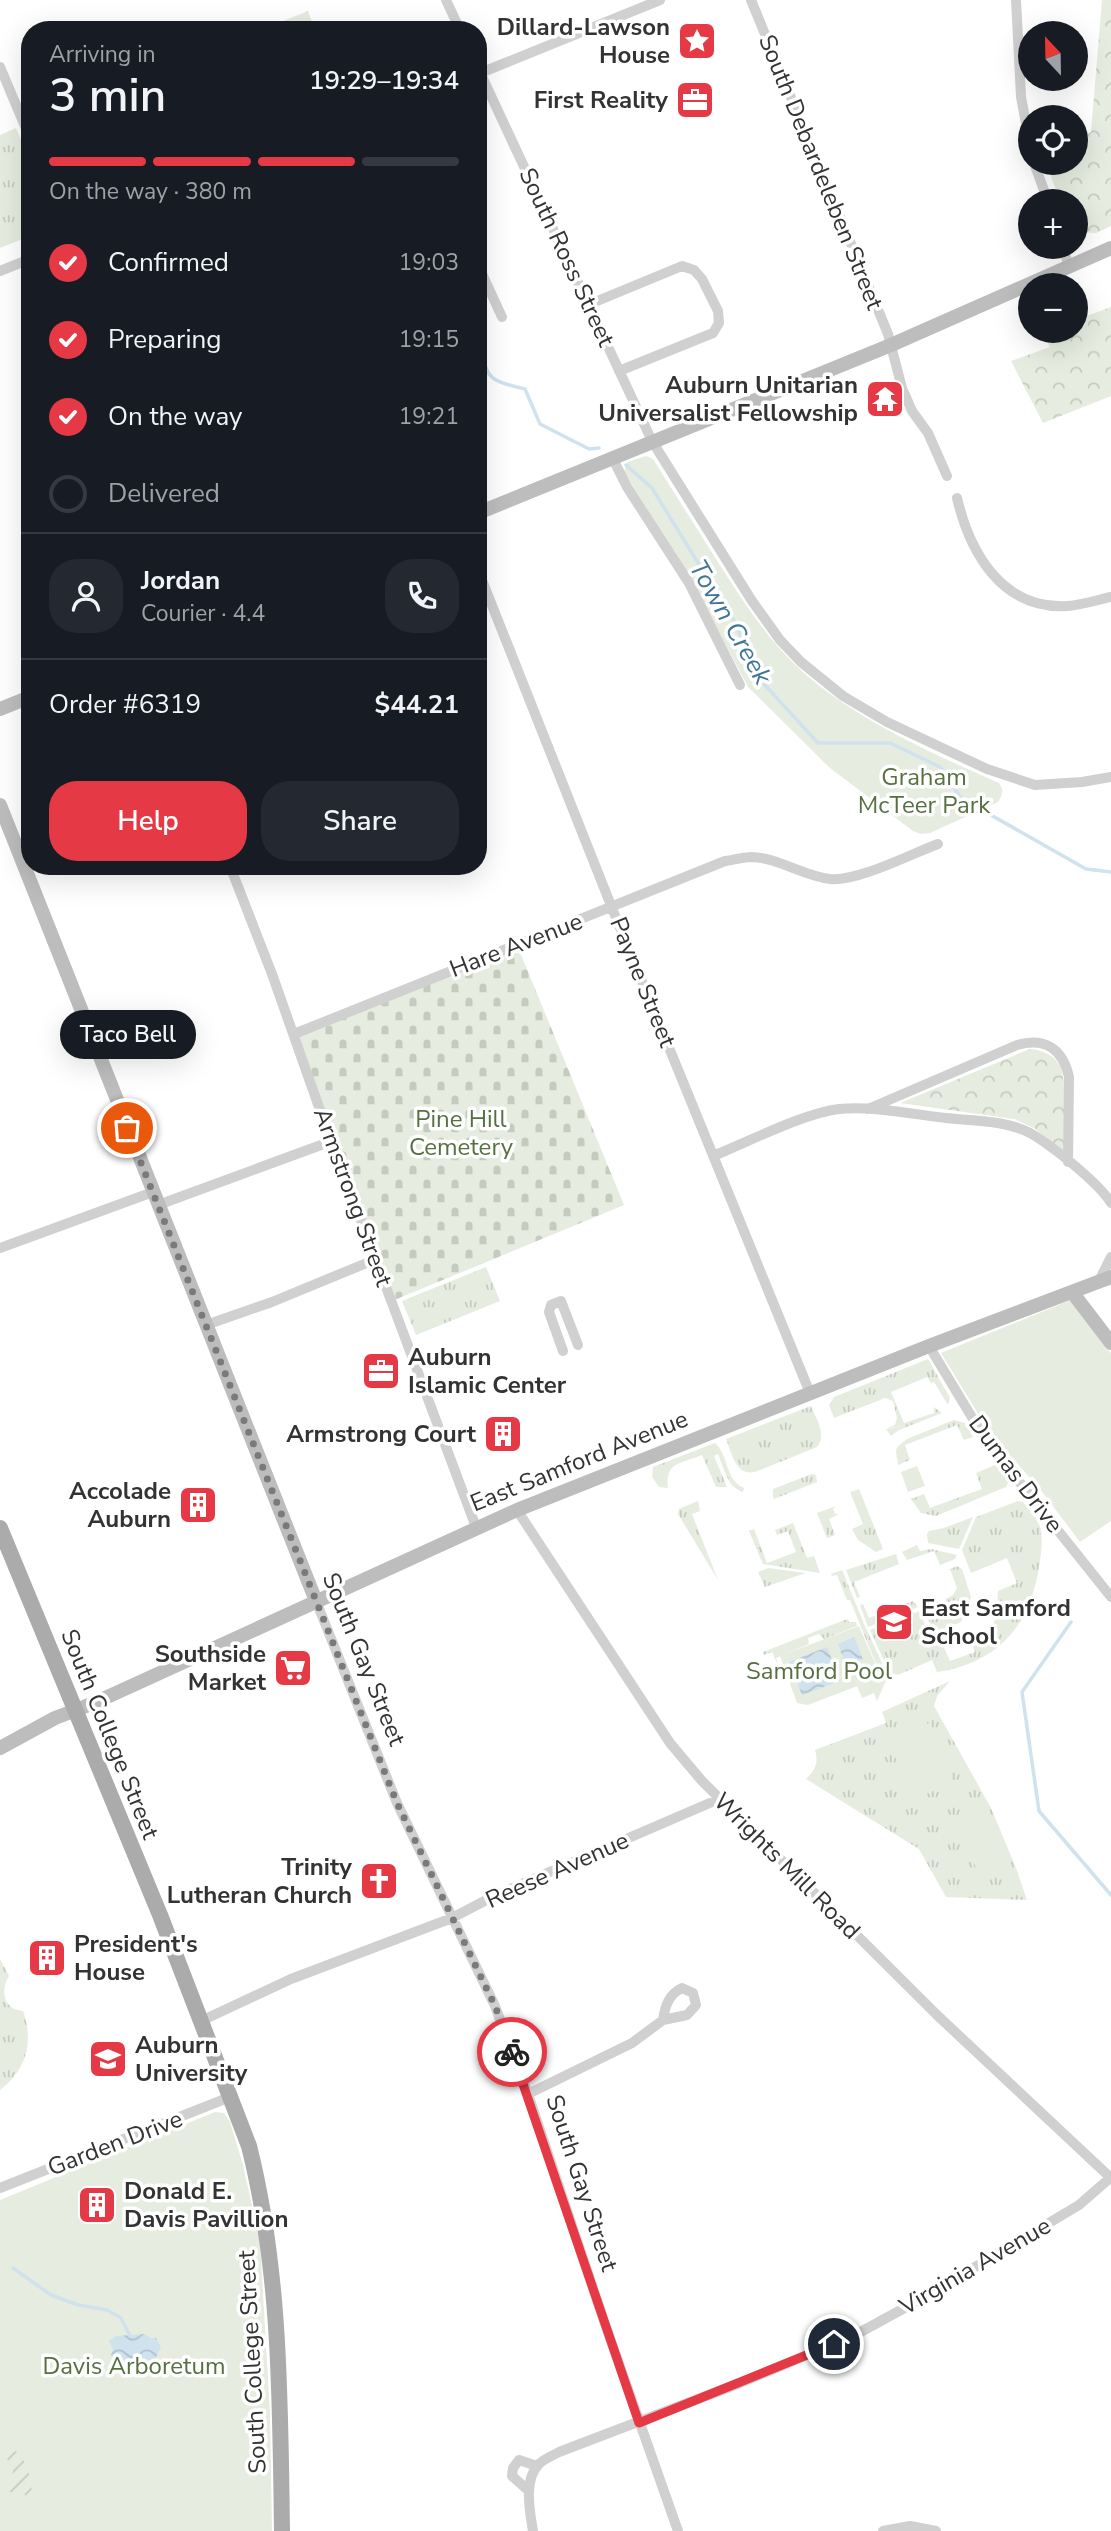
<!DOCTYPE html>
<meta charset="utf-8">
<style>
body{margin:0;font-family:"Nunito Sans",sans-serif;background:#242831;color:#f1f3f6;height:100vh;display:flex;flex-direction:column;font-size:26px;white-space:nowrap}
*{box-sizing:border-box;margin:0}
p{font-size:23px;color:#9ea1a6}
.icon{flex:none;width:38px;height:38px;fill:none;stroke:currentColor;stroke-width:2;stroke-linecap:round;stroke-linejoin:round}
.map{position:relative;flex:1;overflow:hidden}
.details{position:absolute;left:21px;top:21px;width:466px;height:854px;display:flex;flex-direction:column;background:#171b24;border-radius:28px;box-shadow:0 7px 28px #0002}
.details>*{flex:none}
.needle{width:46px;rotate:338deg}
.buttons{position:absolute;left:1018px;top:21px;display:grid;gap:14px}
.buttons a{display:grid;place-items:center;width:70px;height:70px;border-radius:50%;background:#171b24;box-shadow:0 7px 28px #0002;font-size:35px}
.pin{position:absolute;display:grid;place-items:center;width:60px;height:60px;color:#fff;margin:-30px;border:4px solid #fff;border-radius:50%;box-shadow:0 2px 7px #0007}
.courier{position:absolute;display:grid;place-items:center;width:70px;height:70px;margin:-35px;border:5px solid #e63946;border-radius:50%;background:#fff;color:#222;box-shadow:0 2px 9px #0007}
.bubble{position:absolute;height:49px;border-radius:24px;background:#171b24;box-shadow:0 7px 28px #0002;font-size:23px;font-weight:600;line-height:49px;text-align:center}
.headline em{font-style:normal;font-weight:600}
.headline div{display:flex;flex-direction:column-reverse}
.headline{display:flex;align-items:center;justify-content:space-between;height:119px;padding:0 28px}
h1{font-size:46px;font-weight:600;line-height:52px}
.bar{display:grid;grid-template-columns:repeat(4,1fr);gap:10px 7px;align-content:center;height:84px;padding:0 28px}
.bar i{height:9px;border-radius:5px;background:#363941}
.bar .on{background:#e63946}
.bar p{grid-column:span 4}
.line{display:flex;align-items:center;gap:18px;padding:0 28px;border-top:2px solid #363941}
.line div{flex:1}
.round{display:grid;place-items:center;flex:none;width:74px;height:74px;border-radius:28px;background:#242831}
ol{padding:0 28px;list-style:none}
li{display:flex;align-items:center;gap:21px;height:77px}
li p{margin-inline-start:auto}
li .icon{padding:7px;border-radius:50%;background:#e63946;color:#fff;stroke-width:4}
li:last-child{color:#9ea1a6}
li i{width:38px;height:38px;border:4px solid #363941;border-radius:50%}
.primary-button{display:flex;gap:14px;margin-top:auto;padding:14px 28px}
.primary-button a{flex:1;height:80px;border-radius:28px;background:#e63946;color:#fff;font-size:28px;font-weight:600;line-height:80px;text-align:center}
.primary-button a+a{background:#242831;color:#f1f3f6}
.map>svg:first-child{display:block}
</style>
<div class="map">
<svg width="1111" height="2531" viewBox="0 0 1111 2531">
<defs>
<pattern id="grass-tufts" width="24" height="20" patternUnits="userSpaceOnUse" patternTransform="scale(1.75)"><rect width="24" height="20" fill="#e6ecdf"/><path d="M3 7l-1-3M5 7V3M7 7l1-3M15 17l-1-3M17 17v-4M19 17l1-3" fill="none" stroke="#c6cbc0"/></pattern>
<pattern id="forest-crowns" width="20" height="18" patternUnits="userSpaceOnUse" patternTransform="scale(1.75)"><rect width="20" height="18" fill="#e6ecdf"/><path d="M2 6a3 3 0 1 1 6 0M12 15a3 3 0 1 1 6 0" fill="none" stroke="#c6cbc0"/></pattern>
<pattern id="cemetery-stones" width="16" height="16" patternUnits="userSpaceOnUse" patternTransform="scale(1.75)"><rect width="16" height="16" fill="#e6ecdf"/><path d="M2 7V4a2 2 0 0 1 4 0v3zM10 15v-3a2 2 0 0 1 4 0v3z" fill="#c6cbc0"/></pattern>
<pattern id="garden-furrows" width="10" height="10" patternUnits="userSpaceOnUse" patternTransform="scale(1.75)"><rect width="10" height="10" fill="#e6ecdf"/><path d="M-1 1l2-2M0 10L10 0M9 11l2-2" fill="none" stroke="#c6cbc0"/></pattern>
<pattern id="water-waves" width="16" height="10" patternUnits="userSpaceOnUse" patternTransform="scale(1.75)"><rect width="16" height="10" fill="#cfe2ee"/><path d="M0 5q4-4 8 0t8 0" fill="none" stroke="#b2c2cd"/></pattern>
</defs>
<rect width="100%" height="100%" fill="#fff"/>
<path fill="url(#grass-tufts)" d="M 308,11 L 315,30 L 261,30 Z
M 16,128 L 30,160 L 30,236 L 0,248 L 0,135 Z
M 486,1267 L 500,1301 L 416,1335 L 402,1301 Z
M 928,1359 L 950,1398 L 948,1405 L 934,1382 L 931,1383 L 927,1377 L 891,1392 L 904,1423 L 934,1413 L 934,1407 L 942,1413 L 899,1430 L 891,1436 L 886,1429 L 903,1426 L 887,1428 L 895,1425 L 897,1418 L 893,1401 L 885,1398 L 834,1418 L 829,1405 L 834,1397 Z
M 811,1406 C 816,1419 827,1434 817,1447 L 755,1472 C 735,1476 732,1453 726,1439 Z
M 954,1420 L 965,1423 L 973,1437 L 964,1440 L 957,1425 L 905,1445 L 910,1460 L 898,1465 L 896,1452 L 897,1447 L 907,1439 Z
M 715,1443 C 729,1456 725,1480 744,1488 L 743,1492 C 727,1487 724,1468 718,1454 L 714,1456 L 727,1487 L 716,1487 L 702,1455 C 680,1464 665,1462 668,1488 L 659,1487 L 652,1477 L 653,1467 Z
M 995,1465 L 1009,1480 L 1006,1487 L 936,1516 L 921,1513 L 911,1499 L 924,1494 L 930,1508 L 982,1489 L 976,1473 Z
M 917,1466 L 925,1486 L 908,1492 L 901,1472 Z
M 812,1474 L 816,1475 L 817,1482 L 774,1499 L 773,1497 L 773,1489 Z
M 859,1489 L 883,1549 L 876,1552 L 858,1540 L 852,1529 L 863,1524 L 850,1492 Z
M 698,1501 L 700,1511 L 692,1514 L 718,1580 L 678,1514 L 679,1509 Z
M 1018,1501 L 1023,1502 C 1028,1508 1036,1516 1039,1524 C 1044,1536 1041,1555 1039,1567 C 1030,1626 997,1663 937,1672 L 932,1660 L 898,1675 L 889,1672 L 870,1630 L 919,1611 L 930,1636 L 936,1640 L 940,1639 L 950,1661 L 975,1652 L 973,1647 L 987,1634 L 989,1635 L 999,1610 L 997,1609 L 998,1591 L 1017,1583 L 1007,1558 L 971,1573 L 962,1550 L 976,1517 Z
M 836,1506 L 833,1509 L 835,1514 L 839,1514 L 829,1519 L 835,1535 L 827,1538 L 817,1513 Z
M 973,1517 L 959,1549 L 928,1543 L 927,1534 L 929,1531 L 944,1528 Z
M 793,1523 L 807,1558 L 814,1556 L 820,1573 L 763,1564 L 749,1531 L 754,1529 L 767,1563 L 796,1552 L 788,1531 L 777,1535 L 775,1530 Z
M 917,1545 L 920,1551 L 931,1549 L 957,1555 L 955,1559 L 940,1565 L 934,1551 L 907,1560 L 902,1552 Z
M 896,1554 L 899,1564 L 854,1582 L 860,1597 L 857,1598 L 846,1570 Z
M 957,1566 L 962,1569 L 971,1597 L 961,1622 L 934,1633 L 924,1609 L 942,1602 L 942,1609 L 945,1614 L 947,1612 L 945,1605 L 946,1599 L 953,1595 L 957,1588 L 950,1569 Z
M 768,1568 L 806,1573 L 765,1587 L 758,1572 Z
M 842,1570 L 864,1624 L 888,1676 L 877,1701 L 874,1693 L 862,1698 L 857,1686 L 881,1676 L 850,1600 L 847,1600 L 837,1575 L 832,1576 L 831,1574 Z
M 913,1601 L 918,1607 L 868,1627 L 860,1605 L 863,1604 L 869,1618 Z
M 847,1619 L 849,1622 L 856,1622 L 857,1626 L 824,1639 L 819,1634 L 808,1638 L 809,1644 L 776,1658 L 779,1667 L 772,1652 L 764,1655 L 763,1652 Z
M 950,1681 L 937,1696 L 934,1706 L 991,1808 L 1016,1868 L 1027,1900 L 946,1897 L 919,1849 L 806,1779 C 815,1771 819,1763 815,1750 L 886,1723 L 882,1712 Z
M 0,1959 L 9,1976 C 0,1990 3,2010 23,2011 C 34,2041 27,2070 0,2090 Z"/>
<path fill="url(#forest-crowns)" d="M 1102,0 L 1111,0 L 1111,226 L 1096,233 L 1076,232 L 1076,201 L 1060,201 L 1046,163 L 1076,163 L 1076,141 L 1091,132 Z
M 1111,307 L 1111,396 L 1043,423 L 1011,361 L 1050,347 L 1043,333 L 1076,331 L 1076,320 Z
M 1030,1049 C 1041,1050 1052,1054 1059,1064 C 1068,1078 1064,1135 1064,1154 L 1034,1128 L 1014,1119 L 900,1103 Z"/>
<path fill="url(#cemetery-stones)" d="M 517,945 L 624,1205 L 392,1301 L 294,1034 Z"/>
<path fill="#e6ecdf" d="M 646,456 L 653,459 C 674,492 695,526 716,559 C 742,600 768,641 804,673 C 857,720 935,755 999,783 C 1004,790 1003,794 998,802 L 930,833 L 921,834 L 913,831 L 830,768 L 748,687 L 692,581 L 624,472 L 627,462 Z
M 1071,1300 L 1111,1353 L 1111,1521 L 1080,1542 L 1040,1489 L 990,1433 L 941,1353 Z
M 859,1626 L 881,1677 L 808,1705 L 797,1703 L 780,1656 Z
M 929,1723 L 953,1783 L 912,1800 L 888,1739 Z
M 989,1812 L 1013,1869 L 982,1882 L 958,1826 Z
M 215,2112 L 224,2113 L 230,2122 L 243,2165 L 260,2242 L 270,2414 L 272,2531 L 0,2531 L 0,2200 Z"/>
<path fill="url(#garden-furrows)" d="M 7,2450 L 19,2452 C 28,2467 34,2484 31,2501 L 24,2494 L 10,2492 L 13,2470 L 5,2455 Z"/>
<path fill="url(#water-waves)" d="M 854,1637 L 863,1659 L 846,1666 L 838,1644 Z
M 827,1647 L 840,1681 L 802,1695 L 789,1662 Z
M 144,2334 L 151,2338 L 156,2338 L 161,2347 L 151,2368 L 134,2375 L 121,2371 L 111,2355 L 113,2350 L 109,2341 L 116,2336 Z"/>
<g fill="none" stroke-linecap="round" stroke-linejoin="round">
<path stroke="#cfe2ee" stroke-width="3.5" d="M 478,340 C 489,379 484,379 525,389 L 540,424 L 589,449 L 599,448
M 626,465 L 652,488 L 735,623 L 763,683 L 818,743 L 890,743 L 940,767 L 961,798 L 1086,869 L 1111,872
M 1071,1622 L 1022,1692 L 1039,1811 L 1111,1895
M 13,2268 L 51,2295 L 78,2305 L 107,2310 L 121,2318 L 130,2336"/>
<path stroke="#d0d0d0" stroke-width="10" d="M 446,0 L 460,30
M 751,0 L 888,334 L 902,388 L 912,411 L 928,433 L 947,476
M 1016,0 L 1021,97 L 1031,150
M 0,67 L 30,138
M 478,68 L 652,441 L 752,601 L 780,640 L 801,662 L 843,696 L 887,722 L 987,769 L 1035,785 L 1082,782 L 1111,777
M 478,74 L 660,0
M 1034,163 L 1048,201
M 1063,247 L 1069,267
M 478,265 L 502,317
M 0,271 L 30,259
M 590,304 L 682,266 L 694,270 L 702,279 L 718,311 L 719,323 L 713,333 L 619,371
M 613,459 L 627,487 L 689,583 L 740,685
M 957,498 C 970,553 1002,610 1068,606 C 1082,605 1097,600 1111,597
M 478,570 L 612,908 L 810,1393
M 230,866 L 272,974 L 326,1127 L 476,1527
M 294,1034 L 725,861 C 734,860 743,857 752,857 C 779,858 803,876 830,879 C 857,882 911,854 938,844
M 868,1109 L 1017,1045 C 1045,1037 1063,1049 1069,1077 L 1068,1162
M 713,1156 C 748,1142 804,1113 839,1109 C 874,1106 911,1114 946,1118 C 972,1121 1006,1120 1030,1133 C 1051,1145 1099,1183 1111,1203
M 158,1205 L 332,1141
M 0,1248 L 153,1192
M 1099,1281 L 1111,1257
M 206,1325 L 272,1302 L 369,1262 L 377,1261
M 929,1346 L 985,1439 L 1111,1597
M 563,1351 L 549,1312 L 551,1305 L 561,1301 L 578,1345
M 517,1510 L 670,1743 L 702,1781 L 938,2016 L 1111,2178
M 316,1601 L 397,1803 L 495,2006 L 528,2094 L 605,2324 L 678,2531
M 682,1988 L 693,1993 L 696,2005 L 687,2015 L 663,2020 C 665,2006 669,1994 682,1988 Z
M 201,2021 L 291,1979 L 452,1918 L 494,1896 L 719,1799
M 528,2094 L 632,2043 L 663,2020
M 0,2188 L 230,2097
M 529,2491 L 512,2476 L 513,2468 L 519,2460 L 537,2466
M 533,2531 C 530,2512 523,2480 539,2464 C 544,2459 552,2456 559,2452 L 740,2383 L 857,2334 L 930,2294 L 1079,2205 L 1110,2178
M 883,2531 L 910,2526 L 936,2531"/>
<path stroke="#bdbdbd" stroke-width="14" d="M 478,513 L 891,345 L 1111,248
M 0,709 L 30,697
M 0,805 L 316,1601
M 1072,1292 L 1111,1343
M 0,1748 L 55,1718 L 94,1703 L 517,1510 L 929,1346 L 1111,1277"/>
<path stroke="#ababab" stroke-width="16" d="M 0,1528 L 160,1915 L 249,2146 C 281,2273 280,2401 282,2531"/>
</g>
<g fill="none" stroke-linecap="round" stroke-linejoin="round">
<path stroke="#7a7a7a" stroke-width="7" stroke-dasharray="0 12.6" d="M 127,1128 L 397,1803 L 495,2006 L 512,2052"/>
<path stroke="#e63946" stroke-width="9" d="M 512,2052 L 639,2423 L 834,2344"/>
</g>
<defs>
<symbol id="sight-square" viewBox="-11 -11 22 22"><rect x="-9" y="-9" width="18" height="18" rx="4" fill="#e63946" stroke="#fff"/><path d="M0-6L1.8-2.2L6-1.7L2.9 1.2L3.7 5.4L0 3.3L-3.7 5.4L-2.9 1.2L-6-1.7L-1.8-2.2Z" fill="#fff"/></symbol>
<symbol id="office-square" viewBox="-11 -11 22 22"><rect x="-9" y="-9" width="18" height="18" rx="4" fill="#e63946" stroke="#fff"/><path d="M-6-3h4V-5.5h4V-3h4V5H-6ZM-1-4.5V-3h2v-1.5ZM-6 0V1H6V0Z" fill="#fff"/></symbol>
<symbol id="temple-square" viewBox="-11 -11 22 22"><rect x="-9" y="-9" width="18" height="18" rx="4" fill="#e63946" stroke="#fff"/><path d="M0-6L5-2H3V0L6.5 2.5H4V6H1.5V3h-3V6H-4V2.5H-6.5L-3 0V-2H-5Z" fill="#fff"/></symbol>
<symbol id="building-square" viewBox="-11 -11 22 22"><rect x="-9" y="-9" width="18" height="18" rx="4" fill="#e63946" stroke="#fff"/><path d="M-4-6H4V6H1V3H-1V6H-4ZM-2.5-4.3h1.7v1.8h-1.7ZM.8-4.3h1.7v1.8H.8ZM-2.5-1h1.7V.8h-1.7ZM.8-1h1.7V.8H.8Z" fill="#fff"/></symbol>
<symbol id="school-square" viewBox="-11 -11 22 22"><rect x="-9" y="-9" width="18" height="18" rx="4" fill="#e63946" stroke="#fff"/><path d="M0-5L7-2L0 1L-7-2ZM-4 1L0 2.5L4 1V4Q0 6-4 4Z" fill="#fff"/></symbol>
<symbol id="supermarket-square" viewBox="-11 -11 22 22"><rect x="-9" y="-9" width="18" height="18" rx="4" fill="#e63946" stroke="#fff"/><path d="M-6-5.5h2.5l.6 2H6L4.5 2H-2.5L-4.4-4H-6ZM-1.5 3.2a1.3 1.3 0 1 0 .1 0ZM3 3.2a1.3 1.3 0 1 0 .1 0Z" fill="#fff"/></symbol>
<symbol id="church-square" viewBox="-11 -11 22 22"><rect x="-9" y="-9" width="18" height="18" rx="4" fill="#e63946" stroke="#fff"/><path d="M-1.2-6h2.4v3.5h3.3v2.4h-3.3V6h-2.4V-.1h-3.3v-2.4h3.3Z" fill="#fff"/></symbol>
<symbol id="university-square" viewBox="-11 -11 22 22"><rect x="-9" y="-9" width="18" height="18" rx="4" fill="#e63946" stroke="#fff"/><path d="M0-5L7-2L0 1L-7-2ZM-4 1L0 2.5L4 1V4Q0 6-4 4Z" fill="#fff"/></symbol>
</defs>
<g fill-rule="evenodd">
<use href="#sight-square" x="675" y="19" width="44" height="44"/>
<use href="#office-square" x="673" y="78" width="44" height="44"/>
<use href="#temple-square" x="863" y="377" width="44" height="44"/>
<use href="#office-square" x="359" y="1349" width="44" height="44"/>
<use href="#building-square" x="481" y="1412" width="44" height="44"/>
<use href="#building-square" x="176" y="1483" width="44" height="44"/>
<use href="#school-square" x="872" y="1600" width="44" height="44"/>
<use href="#supermarket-square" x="271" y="1646" width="44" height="44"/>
<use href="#church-square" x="357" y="1859" width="44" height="44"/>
<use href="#building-square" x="25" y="1936" width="44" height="44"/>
<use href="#university-square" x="86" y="2037" width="44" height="44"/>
<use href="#building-square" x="75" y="2183" width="44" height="44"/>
</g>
<g text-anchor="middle" stroke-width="7" stroke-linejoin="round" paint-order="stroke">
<g font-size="24" font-weight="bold" fill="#333" stroke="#fff" text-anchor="end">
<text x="670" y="35">Dillard-Lawson<tspan x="670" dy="28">House</tspan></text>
<text x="668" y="108">First Reality</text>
<text x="858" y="393">Auburn Unitarian<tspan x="858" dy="28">Universalist Fellowship</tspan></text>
<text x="408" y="1365" text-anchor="start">Auburn<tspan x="408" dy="28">Islamic Center</tspan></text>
<text x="476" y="1442">Armstrong Court</text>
<text x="171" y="1499">Accolade<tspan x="171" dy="28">Auburn</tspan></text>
<text x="921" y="1616" text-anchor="start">East Samford<tspan x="921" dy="28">School</tspan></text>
<text x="266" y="1662">Southside<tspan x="266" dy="28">Market</tspan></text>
<text x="352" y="1875">Trinity<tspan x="352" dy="28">Lutheran Church</tspan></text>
<text x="74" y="1952" text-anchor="start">President's<tspan x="74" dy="28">House</tspan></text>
<text x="135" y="2053" text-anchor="start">Auburn<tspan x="135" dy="28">University</tspan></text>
<text x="124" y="2199" text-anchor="start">Donald E.<tspan x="124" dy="28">Davis Pavillion</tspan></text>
</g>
<g font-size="24" fill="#333" stroke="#fff">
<text transform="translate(821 172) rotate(68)" y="8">South Debardeleben Street</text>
<text transform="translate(567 257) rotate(65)" y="8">South Ross Street</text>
<text transform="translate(516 945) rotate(-21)" y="8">Hare Avenue</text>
<text transform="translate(643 982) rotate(68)" y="8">Payne Street</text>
<text transform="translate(353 1197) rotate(70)" y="8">Armstrong Street</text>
<text transform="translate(579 1461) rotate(-22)" y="8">East Samford Avenue</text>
<text transform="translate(1016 1474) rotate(53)" y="8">Dumas Drive</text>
<text transform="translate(364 1659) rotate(68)" y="8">South Gay Street</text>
<text transform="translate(110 1734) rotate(68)" y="8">South College Street</text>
<text transform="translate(787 1866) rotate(45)" y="8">Wrights Mill Road</text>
<text transform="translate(557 1870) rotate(-24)" y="8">Reese Avenue</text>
<text transform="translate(115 2143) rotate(-21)" y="8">Garden Drive</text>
<text transform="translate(582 2183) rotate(72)" y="8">South Gay Street</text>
<text transform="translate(975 2266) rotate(-30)" y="8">Virginia Avenue</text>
<text transform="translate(252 2362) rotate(-93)" y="8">South College Street</text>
</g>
<g font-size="24" fill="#56703f" stroke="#fff">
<text x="924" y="785">Graham<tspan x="924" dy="28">McTeer Park</tspan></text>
<text x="461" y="1127">Pine Hill<tspan x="461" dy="28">Cemetery</tspan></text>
<text x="819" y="1679">Samford Pool</text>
<text x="134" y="2374">Davis Arboretum</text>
</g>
<g font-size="26" font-style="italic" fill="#3f7597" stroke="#fff">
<text transform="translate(731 622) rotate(60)" y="9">Town Creek</text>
</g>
</g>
</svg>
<div class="buttons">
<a><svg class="needle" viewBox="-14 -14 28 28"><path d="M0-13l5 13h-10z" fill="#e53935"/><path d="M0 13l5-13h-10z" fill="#9ea1a6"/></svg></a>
<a><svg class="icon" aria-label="locate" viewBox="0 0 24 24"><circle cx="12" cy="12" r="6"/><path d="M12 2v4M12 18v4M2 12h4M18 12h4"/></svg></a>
<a>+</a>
<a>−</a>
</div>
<div class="pin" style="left:127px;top:1128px;background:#ea580c"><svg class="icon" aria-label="bag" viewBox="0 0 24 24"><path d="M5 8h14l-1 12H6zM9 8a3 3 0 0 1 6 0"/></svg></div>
<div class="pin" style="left:834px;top:2344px;background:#1f2937"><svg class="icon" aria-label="home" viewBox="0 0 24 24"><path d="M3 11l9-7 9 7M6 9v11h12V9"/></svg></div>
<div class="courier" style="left:512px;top:2052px"><svg class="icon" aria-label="bike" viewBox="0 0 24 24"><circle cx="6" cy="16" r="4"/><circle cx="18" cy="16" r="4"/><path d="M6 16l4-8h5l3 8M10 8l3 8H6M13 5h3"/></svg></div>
<div class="bubble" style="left:60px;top:1010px;width:136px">Taco Bell</div>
<section class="details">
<div class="headline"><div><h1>3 min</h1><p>Arriving in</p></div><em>19:29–19:34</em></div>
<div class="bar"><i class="on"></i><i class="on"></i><i class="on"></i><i></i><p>On the way · 380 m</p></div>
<ol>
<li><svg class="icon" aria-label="check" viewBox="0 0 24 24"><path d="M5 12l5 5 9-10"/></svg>Confirmed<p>19:03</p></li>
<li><svg class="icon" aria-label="check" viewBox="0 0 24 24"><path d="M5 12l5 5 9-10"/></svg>Preparing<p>19:15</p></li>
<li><svg class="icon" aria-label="check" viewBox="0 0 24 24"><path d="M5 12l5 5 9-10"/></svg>On the way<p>19:21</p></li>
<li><i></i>Delivered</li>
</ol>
<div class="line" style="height:126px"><a class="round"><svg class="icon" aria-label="person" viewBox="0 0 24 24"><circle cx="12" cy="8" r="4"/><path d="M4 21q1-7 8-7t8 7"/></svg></a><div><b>Jordan</b><p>Courier · 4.4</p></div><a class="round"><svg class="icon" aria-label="phone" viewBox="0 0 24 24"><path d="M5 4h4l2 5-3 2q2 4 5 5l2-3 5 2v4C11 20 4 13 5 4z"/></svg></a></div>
<div class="line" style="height:91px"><div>Order #6319</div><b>$44.21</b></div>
<div class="primary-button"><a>Help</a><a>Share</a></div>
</section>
</div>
